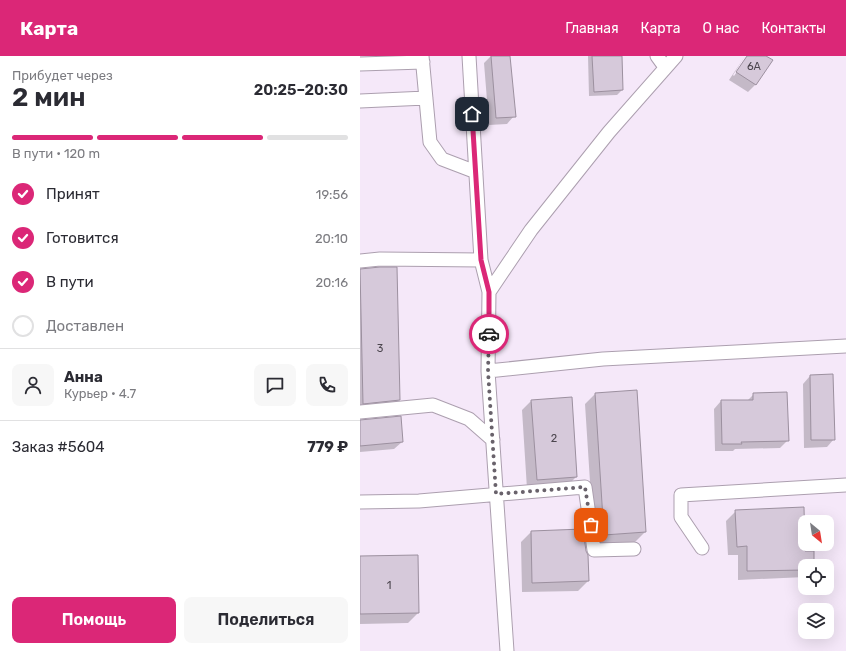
<!DOCTYPE html>
<html lang="ru">
<meta charset="utf-8">
<style>
body{margin:0;font-family:Rubik,sans-serif;background:#f7f7f7;color:#2b2b33;height:100vh;display:flex;flex-direction:column;font-size:15px;white-space:nowrap}
*{box-sizing:border-box;margin:0}
p{font-size:13px;color:#7c7c81}
.icon{flex:none;width:22px;height:22px;fill:none;stroke:currentColor;stroke-width:2;stroke-linecap:round;stroke-linejoin:round}
.map{position:relative;flex:1;overflow:hidden}
.side{display:flex;flex-direction:column;background:#fff;width:360px}
.side>*{flex:none}
.needle{width:26px;rotate:150deg}
.controls{position:absolute;left:438px;top:459px;display:grid;gap:8px}
.controls a{display:grid;place-items:center;width:36px;height:36px;border-radius:8px;background:#fff;box-shadow:0 4px 16px #0002;font-size:20px}
.pin{position:absolute;display:grid;place-items:center;width:34px;height:34px;color:#fff;margin:-17px;border-radius:8px;box-shadow:0 2px 6px #0006}
.courier{position:absolute;display:grid;place-items:center;width:40px;height:40px;margin:-20px;border:3px solid #db2777;border-radius:50%;background:#fff;color:#222;box-shadow:0 1px 5px #0007}
.overview em{font-style:normal;font-weight:600}
.overview div{display:flex;flex-direction:column-reverse}
.overview{display:flex;align-items:center;justify-content:space-between;height:68px;padding:0 12px}
h1{font-size:26px;font-weight:600;line-height:30px}
.bar{display:grid;grid-template-columns:repeat(4,1fr);gap:6px 4px;align-content:center;height:48px;padding:0 12px}
.bar i{height:5px;border-radius:3px;background:#e1e1e2}
.bar .on{background:#db2777}
.bar p{grid-column:span 4}
.line{display:flex;align-items:center;gap:10px;padding:0 12px;border-top:1px solid #e1e1e2}
.line div{flex:1}
.round{display:grid;place-items:center;flex:none;width:42px;height:42px;border-radius:8px;background:#f7f7f7}
ol{padding:0 12px;list-style:none}
li{display:flex;align-items:center;gap:12px;height:44px}
li p{margin-inline-start:auto}
li .icon{padding:4px;border-radius:50%;background:#db2777;color:#fff;stroke-width:4}
li:last-child{color:#7c7c81}
li i{width:22px;height:22px;border:2px solid #e1e1e2;border-radius:50%}
.action{display:flex;gap:8px;margin-top:auto;padding:8px 12px}
.action a{flex:1;height:46px;border-radius:8px;background:#db2777;color:#fff;font-size:16px;font-weight:600;line-height:46px;text-align:center}
.action a+a{background:#f7f7f7;color:#2b2b33}
header{display:flex;align-items:center;gap:24px;box-sizing:border-box;height:56px;padding:0 20px;background:#db2777;color:#fff}
header strong{font-size:19px}
nav{display:flex;gap:22px;margin-inline-start:auto;font-size:14px}
main{display:flex;flex:1;min-height:0}
.map>svg:first-child{display:block}
</style>
<header>
<strong>Карта</strong>
<nav><a>Главная</a><a>Карта</a><a>О нас</a><a>Контакты</a></nav>
</header>
<main>
<section class="side">
<div class="overview"><div><h1>2 мин</h1><p>Прибудет через</p></div><em>20:25–20:30</em></div>
<div class="bar"><i class="on"></i><i class="on"></i><i class="on"></i><i></i><p>В пути · 120 m</p></div>
<ol>
<li><svg class="icon" aria-label="check" viewBox="0 0 24 24"><path d="M5 12l5 5 9-10"/></svg>Принят<p>19:56</p></li>
<li><svg class="icon" aria-label="check" viewBox="0 0 24 24"><path d="M5 12l5 5 9-10"/></svg>Готовится<p>20:10</p></li>
<li><svg class="icon" aria-label="check" viewBox="0 0 24 24"><path d="M5 12l5 5 9-10"/></svg>В пути<p>20:16</p></li>
<li><i></i>Доставлен</li>
</ol>
<div class="line" style="height:72px"><a class="round"><svg class="icon" aria-label="person" viewBox="0 0 24 24"><circle cx="12" cy="8" r="4"/><path d="M4 21q1-7 8-7t8 7"/></svg></a><div><b>Анна</b><p>Курьер · 4.7</p></div><a class="round"><svg class="icon" aria-label="chat" viewBox="0 0 24 24"><path d="M4 5h16v11H9l-5 4z"/></svg></a><a class="round"><svg class="icon" aria-label="phone" viewBox="0 0 24 24"><path d="M5 4h4l2 5-3 2q2 4 5 5l2-3 5 2v4C11 20 4 13 5 4z"/></svg></a></div>
<div class="line" style="height:52px"><div>Заказ #5604</div><b>779 ₽</b></div>
<div class="action"><a>Помощь</a><a>Поделиться</a></div>
</section>
<div class="map">
<svg width="486" height="595" viewBox="0 0 486 595">
<rect width="100%" height="100%" fill="#f5e8f9"/>
<path fill="#0003" d="M 131,0 L 149,0 L 154,60 L 147,68 L 129,69 L 124,7 Z
M 228,0 L 261,0 L 262,34 L 257,39 L 229,40 Z
M 385,0 L 373,19 L 374,20 L 388,0 L 404,0 L 396,28 L 388,36 L 369,24 Z
M 36,212 L 39,344 L 29,354 L 0,356 L 0,214 Z
M 450,320 L 474,383 L 467,391 L 444,392 L 443,328 Z
M 235,338 L 285,476 L 275,486 L 234,488 L 225,348 Z
M 394,338 L 428,384 L 420,392 L 375,393 L 373,395 L 355,395 L 354,353 L 361,345 L 387,345 Z
M 172,344 L 216,421 L 206,431 L 167,433 L 162,354 Z
M 0,365 L 42,386 L 34,393 L 0,396 Z
M 376,455 L 445,496 L 453,510 L 445,510 L 445,521 L 378,524 L 378,499 L 368,499 L 366,465 Z
M 222,474 L 228,525 L 218,535 L 162,536 L 161,486 L 171,476 Z
M 0,501 L 58,557 L 48,567 L 0,568 Z"/>
<path fill="#d6c9da" stroke="#9c909f" d="M 131,0 L 150,0 L 156,61 L 136,62 Z
M 232,0 L 262,0 L 263,34 L 234,36 Z
M 387,0 L 406,0 L 413,4 L 396,29 L 376,16 Z
M 20,211 L 37,211 L 40,344 L 3,348 L 0,213 Z
M 473,318 L 475,384 L 451,384 L 450,319 Z
M 277,334 L 286,476 L 244,479 L 235,337 Z
M 427,336 L 429,385 L 381,386 L 382,388 L 362,388 L 361,344 L 393,344 L 393,337 Z
M 212,341 L 217,421 L 177,424 L 171,344 Z
M 41,360 L 43,386 L 0,390 L 0,364 Z
M 444,451 L 445,495 L 454,495 L 454,510 L 445,510 L 445,514 L 387,515 L 387,490 L 377,491 L 375,454 Z
M 223,473 L 226,495 L 228,499 L 229,525 L 172,527 L 171,475 Z
M 58,499 L 59,557 L 0,558 L 0,500 Z"/>
<g fill="none" stroke-linecap="round" stroke-linejoin="round">
<defs>
<path id="minor" d="M 62,0 L 70,86 L 82,103 L 116,116
M 109,0 L 121,204 L 129,236 L 128,315 L 147,595
M 297,0 L 305,11
M 0,8 L 63,6
M 0,45 L 66,42
M 0,205 L 20,203 L 121,204
M 129,236 L 171,174 L 249,76 L 316,0
M 128,315 L 243,303 L 486,290
M 0,356 L 73,349 L 109,363 L 133,384
M 0,446 L 59,445 L 225,431 L 234,494 L 274,493
M 342,492 L 321,461 L 321,439 L 486,429"/>
</defs>
<use href="#minor" stroke="#ac9faf" stroke-width="15"/>
<use href="#minor" stroke="#fff" stroke-width="13"/>
</g>
<g fill="none" stroke-linecap="round" stroke-linejoin="round">
<path stroke="#69626b" stroke-width="4" stroke-dasharray="0 7.2" d="M 129,278 L 128,315 L 136,438 L 225,431 L 231,469"/>
<path stroke="#db2777" stroke-width="5" d="M 112,58 L 121,204 L 129,236 L 129,278"/>
</g>
<g text-anchor="middle" stroke-width="4" stroke-linejoin="round" paint-order="stroke">
<g font-size="11" fill="#4c464e">
<text x="394" y="14">6А</text>
<text x="20" y="296">3</text>
<text x="194" y="386">2</text>
<text x="29" y="533">1</text>
</g>
</g>
</svg>
<div class="controls">
<a><svg class="needle" viewBox="-14 -14 28 28"><path d="M0-13l5 13h-10z" fill="#e53935"/><path d="M0 13l5-13h-10z" fill="#7c7c81"/></svg></a>
<a><svg class="icon" aria-label="locate" viewBox="0 0 24 24"><circle cx="12" cy="12" r="6"/><path d="M12 2v4M12 18v4M2 12h4M18 12h4"/></svg></a>
<a><svg class="icon" aria-label="layers" viewBox="0 0 24 24"><path d="M12 4l9 5-9 5-9-5zM3 14l9 5 9-5"/></svg></a>
</div>
<div class="pin" style="left:231px;top:469px;background:#ea580c"><svg class="icon" aria-label="bag" viewBox="0 0 24 24"><path d="M5 8h14l-1 12H6zM9 8a3 3 0 0 1 6 0"/></svg></div>
<div class="pin" style="left:112px;top:58px;background:#1f2937"><svg class="icon" aria-label="home" viewBox="0 0 24 24"><path d="M3 11l9-7 9 7M6 9v11h12V9"/></svg></div>
<div class="courier" style="left:129px;top:278px"><svg class="icon" aria-label="car" viewBox="0 0 24 24"><path d="M5 17H2v-5l4-1 3-4h7l3 4 3 1v5h-3M9 17h6M6 11h13"/><circle cx="7" cy="17" r="2"/><circle cx="17" cy="17" r="2"/></svg></div>
</div>
</main>
